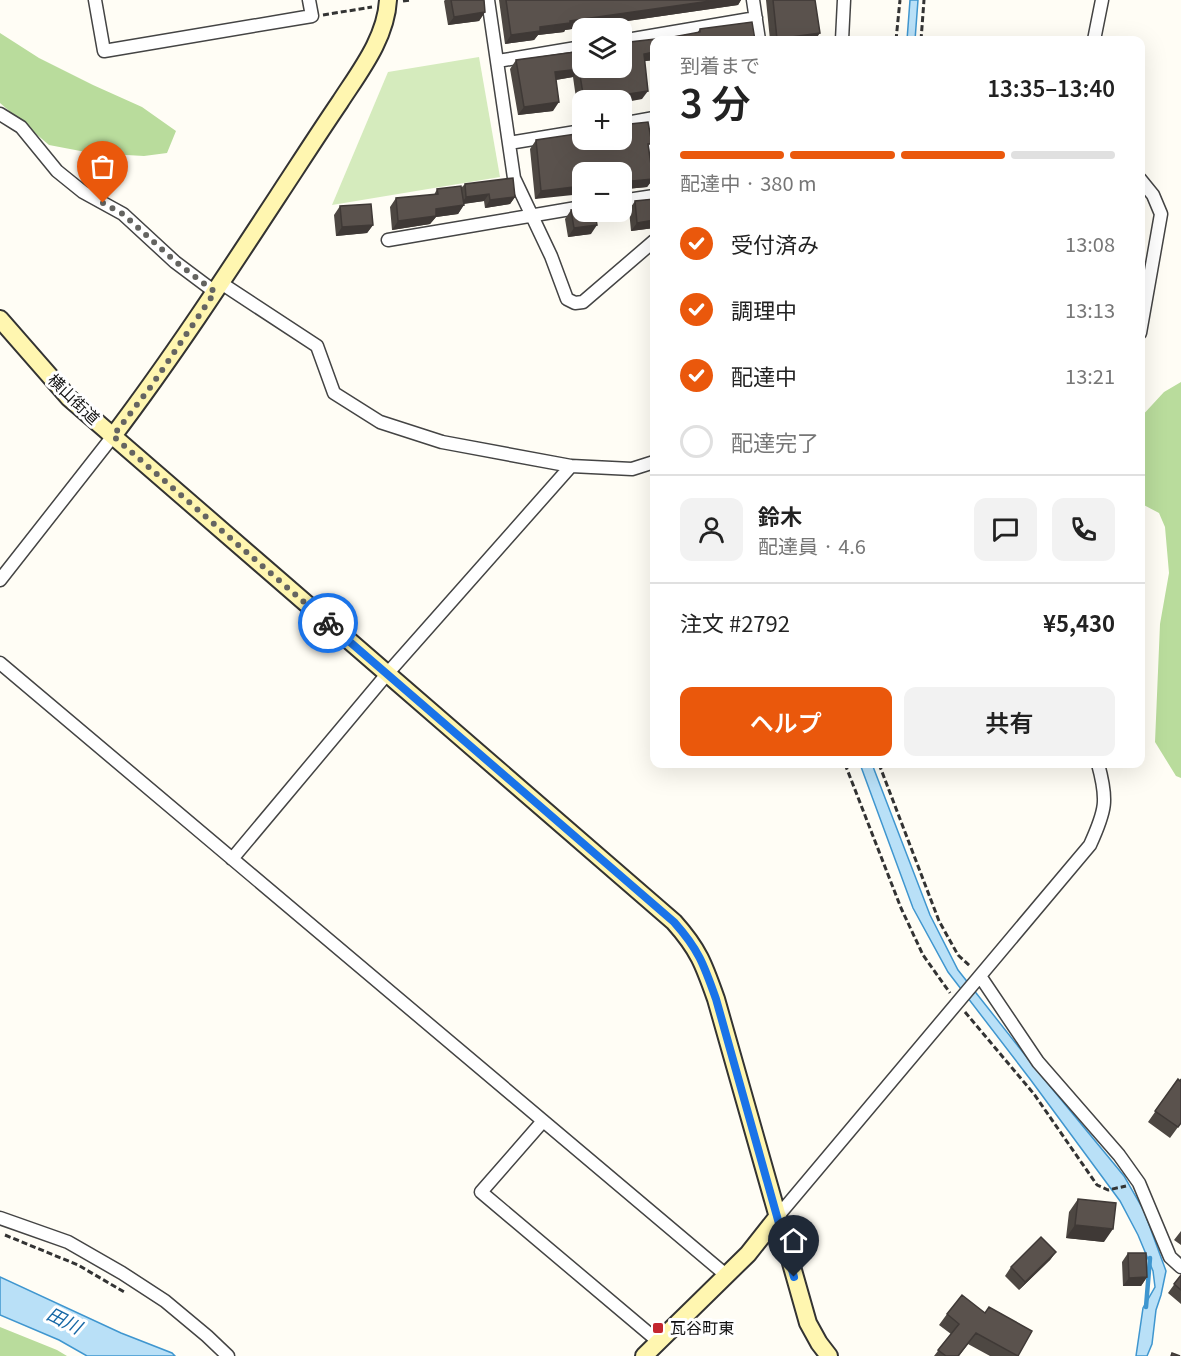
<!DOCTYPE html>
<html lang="ja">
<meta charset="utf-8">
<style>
body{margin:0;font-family:Georgia,"Noto Sans JP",serif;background:#f2f2f2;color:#222;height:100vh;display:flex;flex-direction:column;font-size:22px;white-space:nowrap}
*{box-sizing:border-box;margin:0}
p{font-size:20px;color:#767676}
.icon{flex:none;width:33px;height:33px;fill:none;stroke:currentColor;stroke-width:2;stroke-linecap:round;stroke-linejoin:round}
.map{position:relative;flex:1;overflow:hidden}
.panel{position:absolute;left:650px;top:36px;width:495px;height:732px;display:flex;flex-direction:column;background:#fff;border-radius:12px;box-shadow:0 6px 24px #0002}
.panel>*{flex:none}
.tools{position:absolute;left:572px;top:18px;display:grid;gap:12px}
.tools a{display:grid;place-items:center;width:60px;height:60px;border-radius:12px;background:#fff;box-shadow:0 6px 24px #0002;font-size:30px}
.pin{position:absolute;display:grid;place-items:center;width:51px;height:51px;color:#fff;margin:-62px -26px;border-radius:50% 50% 50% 0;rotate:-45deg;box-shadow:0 0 6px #0007}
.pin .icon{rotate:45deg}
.courier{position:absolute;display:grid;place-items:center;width:60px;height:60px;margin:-30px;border:4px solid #1a73e8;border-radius:50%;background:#fff;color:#222;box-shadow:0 2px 8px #0007}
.overview em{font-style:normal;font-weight:600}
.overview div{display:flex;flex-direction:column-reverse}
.overview{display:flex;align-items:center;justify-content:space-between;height:102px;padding:0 30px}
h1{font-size:39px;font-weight:600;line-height:45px}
.bar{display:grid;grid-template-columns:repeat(4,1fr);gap:9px 6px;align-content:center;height:72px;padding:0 30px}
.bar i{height:8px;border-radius:4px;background:#e0e0e0}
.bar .selected{background:#ea580c}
.bar p{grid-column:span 4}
.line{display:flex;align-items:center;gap:15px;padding:0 30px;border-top:2px solid #e0e0e0}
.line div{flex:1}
.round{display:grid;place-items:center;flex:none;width:63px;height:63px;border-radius:12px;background:#f2f2f2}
ol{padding:0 30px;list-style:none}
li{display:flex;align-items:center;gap:18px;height:66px}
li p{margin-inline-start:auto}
li .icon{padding:6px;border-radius:50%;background:#ea580c;color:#fff;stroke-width:4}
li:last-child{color:#767676}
li i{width:33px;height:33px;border:3px solid #e0e0e0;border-radius:50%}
.primary-button{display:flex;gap:12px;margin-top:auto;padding:12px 30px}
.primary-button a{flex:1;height:69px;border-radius:12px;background:#ea580c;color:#fff;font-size:24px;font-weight:600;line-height:69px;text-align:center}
.primary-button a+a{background:#f2f2f2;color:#222}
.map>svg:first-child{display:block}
</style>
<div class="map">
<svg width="1181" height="1356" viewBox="0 0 1181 1356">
<rect width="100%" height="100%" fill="#fffdf5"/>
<path fill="#d5ebbd" d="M 479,57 L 500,177 L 332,205 L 388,72 Z"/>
<path fill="#b9dc9c" d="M 0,33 L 39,58 L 93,85 L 142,107 L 176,131 L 167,153 L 144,156 L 91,153 L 49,145 L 0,103 Z
M 1181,382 L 1181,778 L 1176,776 L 1155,742 L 1160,624 L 1169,573 L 1165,527 L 1159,513 L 1140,503 L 1140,418 L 1164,392 Z
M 0,1327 L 57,1350 L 67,1356 L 0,1356 Z"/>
<path fill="#b9e0f7" stroke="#3f96cf" stroke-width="1.5" d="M 910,0 L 918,0 L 915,40 L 907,40 Z
M 860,764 L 872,764 L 930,915 L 958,970 L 1040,1074 L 1124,1176 L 1144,1211 L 1166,1271 L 1161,1295 L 1156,1310 L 1152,1344 L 1147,1356 L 1136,1356 L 1143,1308 L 1155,1287 L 1153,1271 L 1138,1235 L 1120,1201 L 1030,1079 L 948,972 L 913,908 Z
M 0,1277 L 121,1333 L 172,1353 L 175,1356 L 87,1356 L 59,1340 L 0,1315 Z"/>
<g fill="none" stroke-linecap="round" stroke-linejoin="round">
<path stroke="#3f96cf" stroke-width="4.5" d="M 1146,1307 L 1150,1258"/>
<defs>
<path id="street" d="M 95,0 L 104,51 L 312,16 L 309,0
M 488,0 L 514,178 L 551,256 L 567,299 L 575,303 L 583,302 L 654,241
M 753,0 L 759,40
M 842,40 L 844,0
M 1094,40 L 1102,0
M 621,41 L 756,18
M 498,61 L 582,47
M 0,114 L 21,127 L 57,171 L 83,192 L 123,214 L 175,262 L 215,292
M 649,119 L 654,152
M 621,124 L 654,118
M 509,143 L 582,131
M 1140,179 L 1153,195 L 1161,214 L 1140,333
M 621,201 L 654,196
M 388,240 L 582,207
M 221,283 L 317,346 L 334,393 L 380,422 L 442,442 L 571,466 L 632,469 L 654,462
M 0,580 L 113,436
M 0,663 L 726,1275
M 232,859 L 387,674 L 571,466
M 980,976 L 1038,1062 L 1119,1155 L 1139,1183 L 1170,1257 L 1181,1267
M 543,1121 L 481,1192 L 659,1342
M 778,1216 L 1090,845 C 1106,810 1108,800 1098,764
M 0,1218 L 68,1242 L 122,1273 L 165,1301 L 207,1336 L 228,1356"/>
<path id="secondary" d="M 0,319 L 69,398 L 674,922 C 699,950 704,965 716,999 L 808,1323 L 819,1343 L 829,1356
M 113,436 C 178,350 236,260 295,170 C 310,147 325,124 340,102 C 360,71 386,38 388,0
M 644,1356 L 748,1254 L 778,1216"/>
</defs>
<use href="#street" stroke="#444" stroke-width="15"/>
<use href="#secondary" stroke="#333" stroke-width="20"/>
<path stroke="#333" stroke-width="3" stroke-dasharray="6 3" stroke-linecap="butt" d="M 403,1 L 410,0
M 323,15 L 372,7
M 896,40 L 900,0
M 921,40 L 924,0
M 845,764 L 901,908 L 923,955 L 950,993
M 879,764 L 939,921 L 958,955 L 970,966
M 965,1012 L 1034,1094 L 1097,1185 L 1108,1190 L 1126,1186
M 5,1235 L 78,1265 L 126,1293"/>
<use href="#street" stroke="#fff" stroke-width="12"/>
<use href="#secondary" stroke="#fff6b0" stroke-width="16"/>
</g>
<path fill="#4d4742" d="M 445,0 L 484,0 L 485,12 L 479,21 L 448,25 L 444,1 Z
M 499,0 L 741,0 L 738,5 L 565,30 L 564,32 L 538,35 L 534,40 L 505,44 Z
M 766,0 L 815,0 L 815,40 L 770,40 Z
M 700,29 L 755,40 L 654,40 L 654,60 L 645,61 L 642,99 L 621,100 L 582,100 L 582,111 L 578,112 L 573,77 L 556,80 L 553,111 L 518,115 L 510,69 L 516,60 L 697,33 Z
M 536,140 L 649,148 L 653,179 L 647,187 L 626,189 L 623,185 L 621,172 L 535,199 L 530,149 Z
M 465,184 L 515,197 L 510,204 L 485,208 L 484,201 L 464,204 L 458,214 L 436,217 L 430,224 L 392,230 L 390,207 L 396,198 L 434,195 L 437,189 L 461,188 Z
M 654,199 L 654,228 L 631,231 L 629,210 L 635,201 Z
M 340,206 L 373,225 L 367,233 L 336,236 L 334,215 Z
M 571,210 L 591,234 L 568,237 L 565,219 Z
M 1178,1079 L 1181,1123 L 1170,1138 L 1148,1122 Z
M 1078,1199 L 1104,1242 L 1066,1238 L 1069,1212 Z
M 1181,1231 L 1181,1245 L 1174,1240 Z
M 1056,1252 L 1050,1260 L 1019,1290 L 1005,1276 L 1011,1267 Z
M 1128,1253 L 1147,1277 L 1141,1286 L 1123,1286 L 1122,1262 Z
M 1181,1275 L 1181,1304 L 1168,1293 Z
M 989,1307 L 1018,1356 L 990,1356 L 968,1344 L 959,1356 L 934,1356 L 951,1334 L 939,1325 L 947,1314 L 985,1313 Z"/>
<path fill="#3f3936" d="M 717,0 L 741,0 L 738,5 L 565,30 L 564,32 L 538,35 L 534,40 L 505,44 L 511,35 L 540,27 L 570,21 Z
M 485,12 L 479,21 L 448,25 L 454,17 Z
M 820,33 L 815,40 L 776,40 L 777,39 Z
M 654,52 L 654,60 L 638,62 L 644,54 Z
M 579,69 L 573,77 L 549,81 L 555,72 Z
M 648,91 L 642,99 L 621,103 L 621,100 L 603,100 L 608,97 Z
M 559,102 L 553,111 L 518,115 L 524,107 Z
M 629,176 L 623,185 L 621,185 L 621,177 Z
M 653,179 L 647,187 L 626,189 L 632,181 Z
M 582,186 L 582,194 L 535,199 L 541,191 Z
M 489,194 L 484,201 L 461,204 L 466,197 Z
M 515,197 L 510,204 L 485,208 L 490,200 Z
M 464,205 L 458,214 L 436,217 L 430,224 L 392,230 L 398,221 L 436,209 Z
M 654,220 L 654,228 L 631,231 L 637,223 Z
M 373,225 L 367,233 L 336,236 L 342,227 Z
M 597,225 L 591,234 L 568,237 L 574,228 Z
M 1075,1225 L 1113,1229 L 1104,1242 L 1066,1238 Z
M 1056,1252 L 1050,1260 L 1019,1290 L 1025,1282 Z
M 1147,1277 L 1141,1286 L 1123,1286 L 1129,1278 Z"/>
<path fill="#5a524d" stroke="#3f3936" stroke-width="1.5" d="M 451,0 L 484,0 L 485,12 L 454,17 Z
M 506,0 L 717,0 L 570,21 L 570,23 L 540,27 L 540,31 L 511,35 Z
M 773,0 L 815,0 L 820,33 L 777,39 Z
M 752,22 L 755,40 L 654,40 L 654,52 L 644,54 L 648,91 L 608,97 L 609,100 L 584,100 L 579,69 L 555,72 L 559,102 L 524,107 L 516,60 L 582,51 L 582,68 L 621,68 L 621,43 L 673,37 L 700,32 L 700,29 Z
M 648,122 L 652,144 L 648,144 L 653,179 L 632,181 L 629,176 L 621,177 L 621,172 L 582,172 L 582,186 L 541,191 L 536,140 L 582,133 L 582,140 L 621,140 L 621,125 Z
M 513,178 L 515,197 L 490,200 L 489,194 L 466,197 L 465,184 Z
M 461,186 L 464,205 L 436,209 L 436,216 L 398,221 L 396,198 L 438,194 L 437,189 Z
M 654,199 L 654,220 L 637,223 L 635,201 Z
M 371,204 L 373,225 L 342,227 L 340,206 Z
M 582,209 L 582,212 L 595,212 L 597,225 L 574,228 L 571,210 Z
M 1178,1079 L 1180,1081 L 1181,1079 L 1181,1123 L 1178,1127 L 1155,1111 Z
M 1078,1199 L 1116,1203 L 1113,1229 L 1075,1225 Z
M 1041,1237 L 1056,1252 L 1025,1282 L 1011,1267 Z
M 1128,1253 L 1146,1253 L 1147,1277 L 1129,1278 Z
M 1181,1275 L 1181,1290 L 1174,1284 Z
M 962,1295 L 985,1313 L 989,1307 L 1032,1331 L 1018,1356 L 976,1333 L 958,1356 L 946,1356 L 938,1350 L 959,1324 L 947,1314 Z
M 1172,1353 L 1180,1356 L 1171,1356 Z"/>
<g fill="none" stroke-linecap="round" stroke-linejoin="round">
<path stroke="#646461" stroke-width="6" stroke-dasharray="0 10.8" d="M 103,203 L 123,214 L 176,262 L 215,292 L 152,385 L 113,436 L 328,623"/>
<path stroke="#1a73e8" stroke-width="8" d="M 328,623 L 674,922 C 699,950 704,965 716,999 L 794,1277"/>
</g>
<rect fill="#c4262e" stroke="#fff" stroke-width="2" x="652" y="1322" width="12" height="12" rx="3"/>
<g text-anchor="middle" stroke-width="6" stroke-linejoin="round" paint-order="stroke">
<g font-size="16" fill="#111" stroke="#fff">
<text transform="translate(74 399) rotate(44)" y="6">横山街道</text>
</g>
<g font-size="16" fill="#111" stroke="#fff" text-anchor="start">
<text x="670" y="1334">瓦谷町東</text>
</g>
<g font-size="18" font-style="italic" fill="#1768a6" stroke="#fff">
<text transform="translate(64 1321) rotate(27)" y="6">田川</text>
</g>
</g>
</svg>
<div class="tools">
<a><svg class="icon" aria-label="layers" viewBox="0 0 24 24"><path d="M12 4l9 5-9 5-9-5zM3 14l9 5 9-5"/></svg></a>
<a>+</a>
<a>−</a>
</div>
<div class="pin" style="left:103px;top:203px;background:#ea580c"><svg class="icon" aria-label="bag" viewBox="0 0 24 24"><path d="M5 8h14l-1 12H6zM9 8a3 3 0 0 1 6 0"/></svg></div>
<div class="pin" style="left:794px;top:1277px;background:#1f2937"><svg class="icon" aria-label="home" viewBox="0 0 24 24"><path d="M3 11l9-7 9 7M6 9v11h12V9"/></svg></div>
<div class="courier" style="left:328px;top:623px"><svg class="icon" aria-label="bike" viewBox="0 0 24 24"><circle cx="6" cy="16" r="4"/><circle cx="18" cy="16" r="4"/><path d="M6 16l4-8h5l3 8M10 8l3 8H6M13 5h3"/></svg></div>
<section class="panel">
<div class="overview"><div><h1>3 分</h1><p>到着まで</p></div><em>13:35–13:40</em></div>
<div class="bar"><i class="selected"></i><i class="selected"></i><i class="selected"></i><i></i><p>配達中 · 380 m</p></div>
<ol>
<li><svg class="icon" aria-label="check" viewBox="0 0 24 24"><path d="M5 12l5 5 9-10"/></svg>受付済み<p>13:08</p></li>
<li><svg class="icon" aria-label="check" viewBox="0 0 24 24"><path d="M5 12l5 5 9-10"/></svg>調理中<p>13:13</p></li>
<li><svg class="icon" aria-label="check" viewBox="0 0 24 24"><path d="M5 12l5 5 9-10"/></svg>配達中<p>13:21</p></li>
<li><i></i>配達完了</li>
</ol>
<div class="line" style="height:108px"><a class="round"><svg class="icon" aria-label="person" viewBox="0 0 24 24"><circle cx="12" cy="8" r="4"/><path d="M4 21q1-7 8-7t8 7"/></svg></a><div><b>鈴木</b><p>配達員 · 4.6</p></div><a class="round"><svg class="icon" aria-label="chat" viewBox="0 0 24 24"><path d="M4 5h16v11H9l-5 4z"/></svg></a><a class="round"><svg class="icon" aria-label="phone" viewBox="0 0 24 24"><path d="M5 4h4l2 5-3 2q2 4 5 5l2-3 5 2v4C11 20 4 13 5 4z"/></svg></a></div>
<div class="line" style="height:78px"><div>注文 #2792</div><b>¥5,430</b></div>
<div class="primary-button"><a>ヘルプ</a><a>共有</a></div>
</section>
</div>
